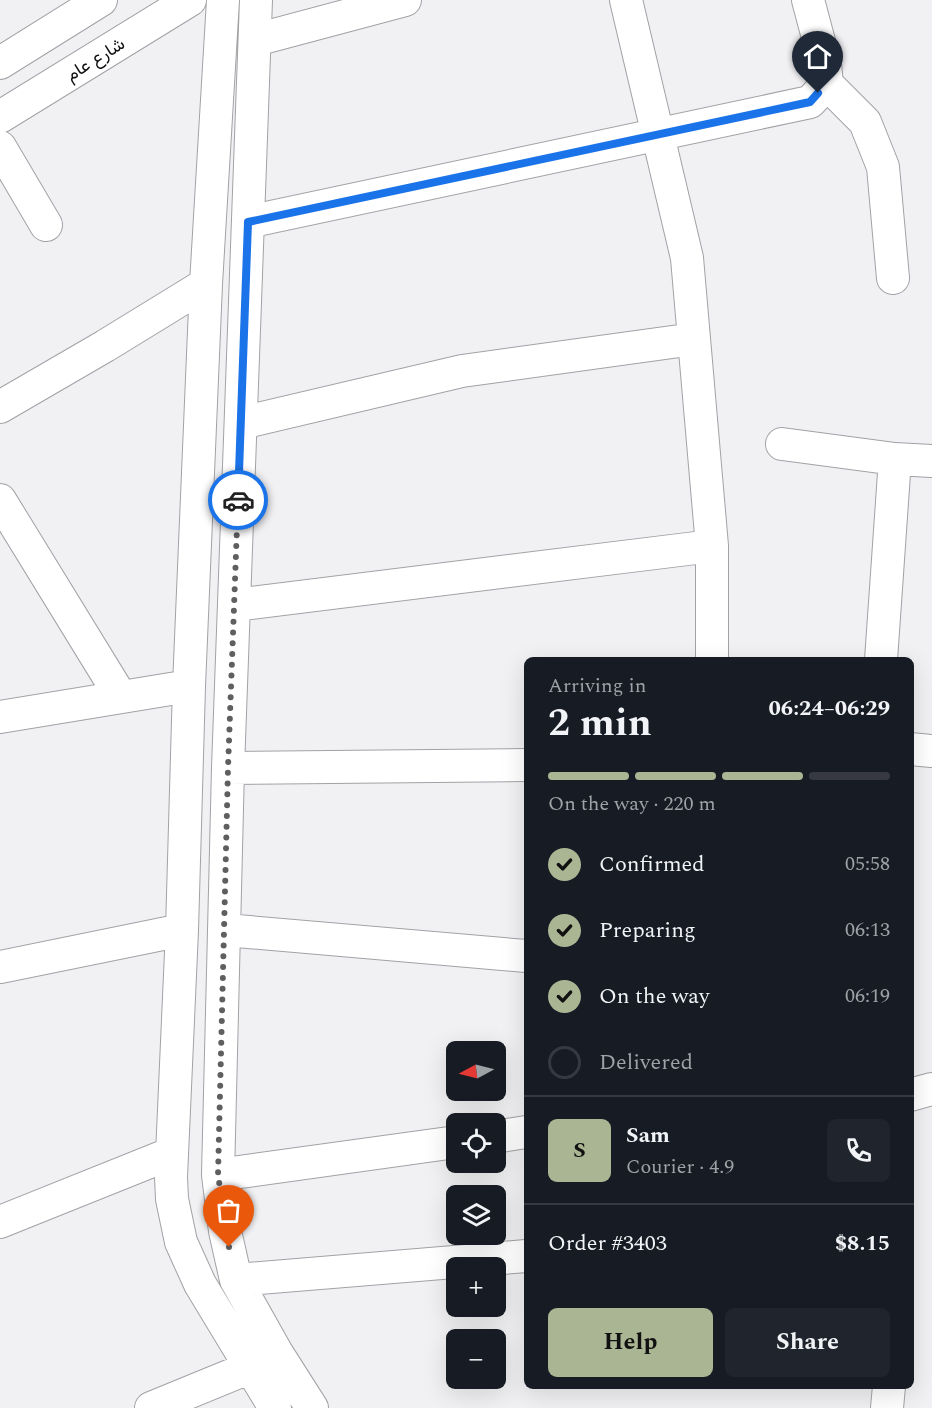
<!DOCTYPE html>
<meta charset="utf-8">
<style>
body{margin:0;font-family:Spectral,Vazirmatn,serif;background:#20242c;color:#f1f3f6;height:100vh;display:flex;flex-direction:column;font-size:22px;white-space:nowrap}
*{box-sizing:border-box;margin:0}
p{font-size:20px;color:#9ea1a6}
.icon{flex:none;width:33px;height:33px;fill:none;stroke:currentColor;stroke-width:2;stroke-linecap:round;stroke-linejoin:round}
.map{position:relative;flex:1;overflow:hidden}
.side{position:absolute;left:524px;top:657px;width:390px;height:732px;display:flex;flex-direction:column;background:#171b24;border-radius:9px;box-shadow:0 6px 24px #0002}
.side>*{flex:none}
.needle{width:39px;rotate:263deg}
.buttons{position:absolute;left:446px;top:1041px;display:grid;gap:12px}
.buttons a{display:grid;place-items:center;width:60px;height:60px;border-radius:9px;background:#171b24;box-shadow:0 6px 24px #0002;font-size:30px}
.pin{position:absolute;display:grid;place-items:center;width:51px;height:51px;color:#fff;margin:-62px -26px;border-radius:50% 50% 50% 0;rotate:-45deg;box-shadow:0 0 6px #0007}
.pin .icon{rotate:45deg}
.courier{position:absolute;display:grid;place-items:center;width:60px;height:60px;margin:-30px;border:4px solid #1a73e8;border-radius:50%;background:#fff;color:#222;box-shadow:0 2px 8px #0007}
.summary em{font-style:normal;font-weight:700}
.summary div{display:flex;flex-direction:column-reverse}
.summary{display:flex;align-items:center;justify-content:space-between;height:102px;padding:0 24px}
h1{font-size:39px;font-weight:700;line-height:45px}
.bar{display:grid;grid-template-columns:repeat(4,1fr);gap:9px 6px;align-content:center;height:72px;padding:0 24px}
.bar i{height:8px;border-radius:4px;background:#363941}
.bar .current{background:#aab593}
.bar p{grid-column:span 4}
.line{display:flex;align-items:center;gap:15px;padding:0 24px;border-top:2px solid #363941}
.line div{flex:1}
.round{display:grid;place-items:center;flex:none;width:63px;height:63px;border-radius:9px;background:#20242c}
ol{padding:0 24px;list-style:none}
li{display:flex;align-items:center;gap:18px;height:66px}
li p{margin-inline-start:auto}
li .icon{padding:6px;border-radius:50%;background:#aab593;color:#111;stroke-width:4}
li:last-child{color:#9ea1a6}
li i{width:33px;height:33px;border:3px solid #363941;border-radius:50%}
.cta{display:flex;gap:12px;margin-top:auto;padding:12px 24px}
.cta a{flex:1;height:69px;border-radius:9px;background:#aab593;color:#111;font-size:24px;font-weight:700;line-height:69px;text-align:center}
.cta a+a{background:#20242c;color:#f1f3f6}
.map>svg:first-child{display:block}
</style>
<div class="map">
<svg width="932" height="1408" viewBox="0 0 932 1408">
<rect width="100%" height="100%" fill="#f1f0f3"/>
<g fill="none" stroke-linecap="round" stroke-linejoin="round">
<defs>
<path id="minor" d="M 223,0 L 206,284 L 189,686 L 182,930 L 171,1177 L 172,1199 L 181,1242 L 200,1284 L 275,1408
M 256,0 L 228,768 L 218,1175 L 225,1231 L 236,1280 L 277,1353 L 312,1408
M 626,0 L 687,258 L 712,546 L 712,660
M 808,0 L 825,64 L 827,84 L 865,122 L 883,167 L 893,278
M 255,40 L 405,0
M 0,63 L 101,0
M 0,117 L 190,0
M 0,147 L 46,225
M 248,222 L 810,102 L 827,84
M 0,407 L 105,346 L 206,284
M 241,423 L 462,371 L 694,339
M 782,444 L 895,459 L 932,461
M 0,500 L 121,697
M 234,605 L 712,546
M 881,660 L 895,459
M 0,717 L 189,686
M 910,749 L 932,751
M 228,768 L 526,765
M 225,930 L 526,956
M 0,967 L 182,930
M 910,1095 L 932,1089
M 495,1137 L 526,1132
M 218,1175 L 456,1142
M 0,1222 L 172,1153
M 236,1280 L 526,1256
M 151,1408 L 251,1367
M 887,1408 L 889,1386"/>
</defs>
<use href="#minor" stroke="#a3a1a5" stroke-width="34"/>
<use href="#minor" stroke="#fff" stroke-width="32"/>
</g>
<g fill="none" stroke-linecap="round" stroke-linejoin="round">
<path stroke="#5f5e60" stroke-width="6" stroke-dasharray="0 10.8" d="M 229,1247 L 218,1175 L 228,768 L 238,500"/>
<path stroke="#1a73e8" stroke-width="8" d="M 238,500 L 248,222 L 810,102 L 818,93"/>
</g>
<g text-anchor="middle" stroke-width="6" stroke-linejoin="round" paint-order="stroke">
<g font-size="18" fill="#101011" stroke="#fff">
<text transform="translate(95 59) rotate(-32)" y="6">شارع عام</text>
</g>
</g>
</svg>
<div class="buttons">
<a><svg class="needle" viewBox="-14 -14 28 28"><path d="M0-13l5 13h-10z" fill="#e53935"/><path d="M0 13l5-13h-10z" fill="#9ea1a6"/></svg></a>
<a><svg class="icon" aria-label="locate" viewBox="0 0 24 24"><circle cx="12" cy="12" r="6"/><path d="M12 2v4M12 18v4M2 12h4M18 12h4"/></svg></a>
<a><svg class="icon" aria-label="layers" viewBox="0 0 24 24"><path d="M12 4l9 5-9 5-9-5zM3 14l9 5 9-5"/></svg></a>
<a>+</a>
<a>−</a>
</div>
<div class="pin" style="left:229px;top:1247px;background:#ea580c"><svg class="icon" aria-label="bag" viewBox="0 0 24 24"><path d="M5 8h14l-1 12H6zM9 8a3 3 0 0 1 6 0"/></svg></div>
<div class="pin" style="left:818px;top:93px;background:#1f2937"><svg class="icon" aria-label="home" viewBox="0 0 24 24"><path d="M3 11l9-7 9 7M6 9v11h12V9"/></svg></div>
<div class="courier" style="left:238px;top:500px"><svg class="icon" aria-label="car" viewBox="0 0 24 24"><path d="M5 17H2v-5l4-1 3-4h7l3 4 3 1v5h-3M9 17h6M6 11h13"/><circle cx="7" cy="17" r="2"/><circle cx="17" cy="17" r="2"/></svg></div>
<section class="side">
<div class="summary"><div><h1>2 min</h1><p>Arriving in</p></div><em>06:24–06:29</em></div>
<div class="bar"><i class="current"></i><i class="current"></i><i class="current"></i><i></i><p>On the way · 220 m</p></div>
<ol>
<li><svg class="icon" aria-label="check" viewBox="0 0 24 24"><path d="M5 12l5 5 9-10"/></svg>Confirmed<p>05:58</p></li>
<li><svg class="icon" aria-label="check" viewBox="0 0 24 24"><path d="M5 12l5 5 9-10"/></svg>Preparing<p>06:13</p></li>
<li><svg class="icon" aria-label="check" viewBox="0 0 24 24"><path d="M5 12l5 5 9-10"/></svg>On the way<p>06:19</p></li>
<li><i></i>Delivered</li>
</ol>
<div class="line" style="height:108px"><b class="round" style="background:#aab593;color:#111">S</b><div><b>Sam</b><p>Courier · 4.9</p></div><a class="round"><svg class="icon" aria-label="phone" viewBox="0 0 24 24"><path d="M5 4h4l2 5-3 2q2 4 5 5l2-3 5 2v4C11 20 4 13 5 4z"/></svg></a></div>
<div class="line" style="height:78px"><div>Order #3403</div><b>$8.15</b></div>
<div class="cta"><a>Help</a><a>Share</a></div>
</section>
</div>
